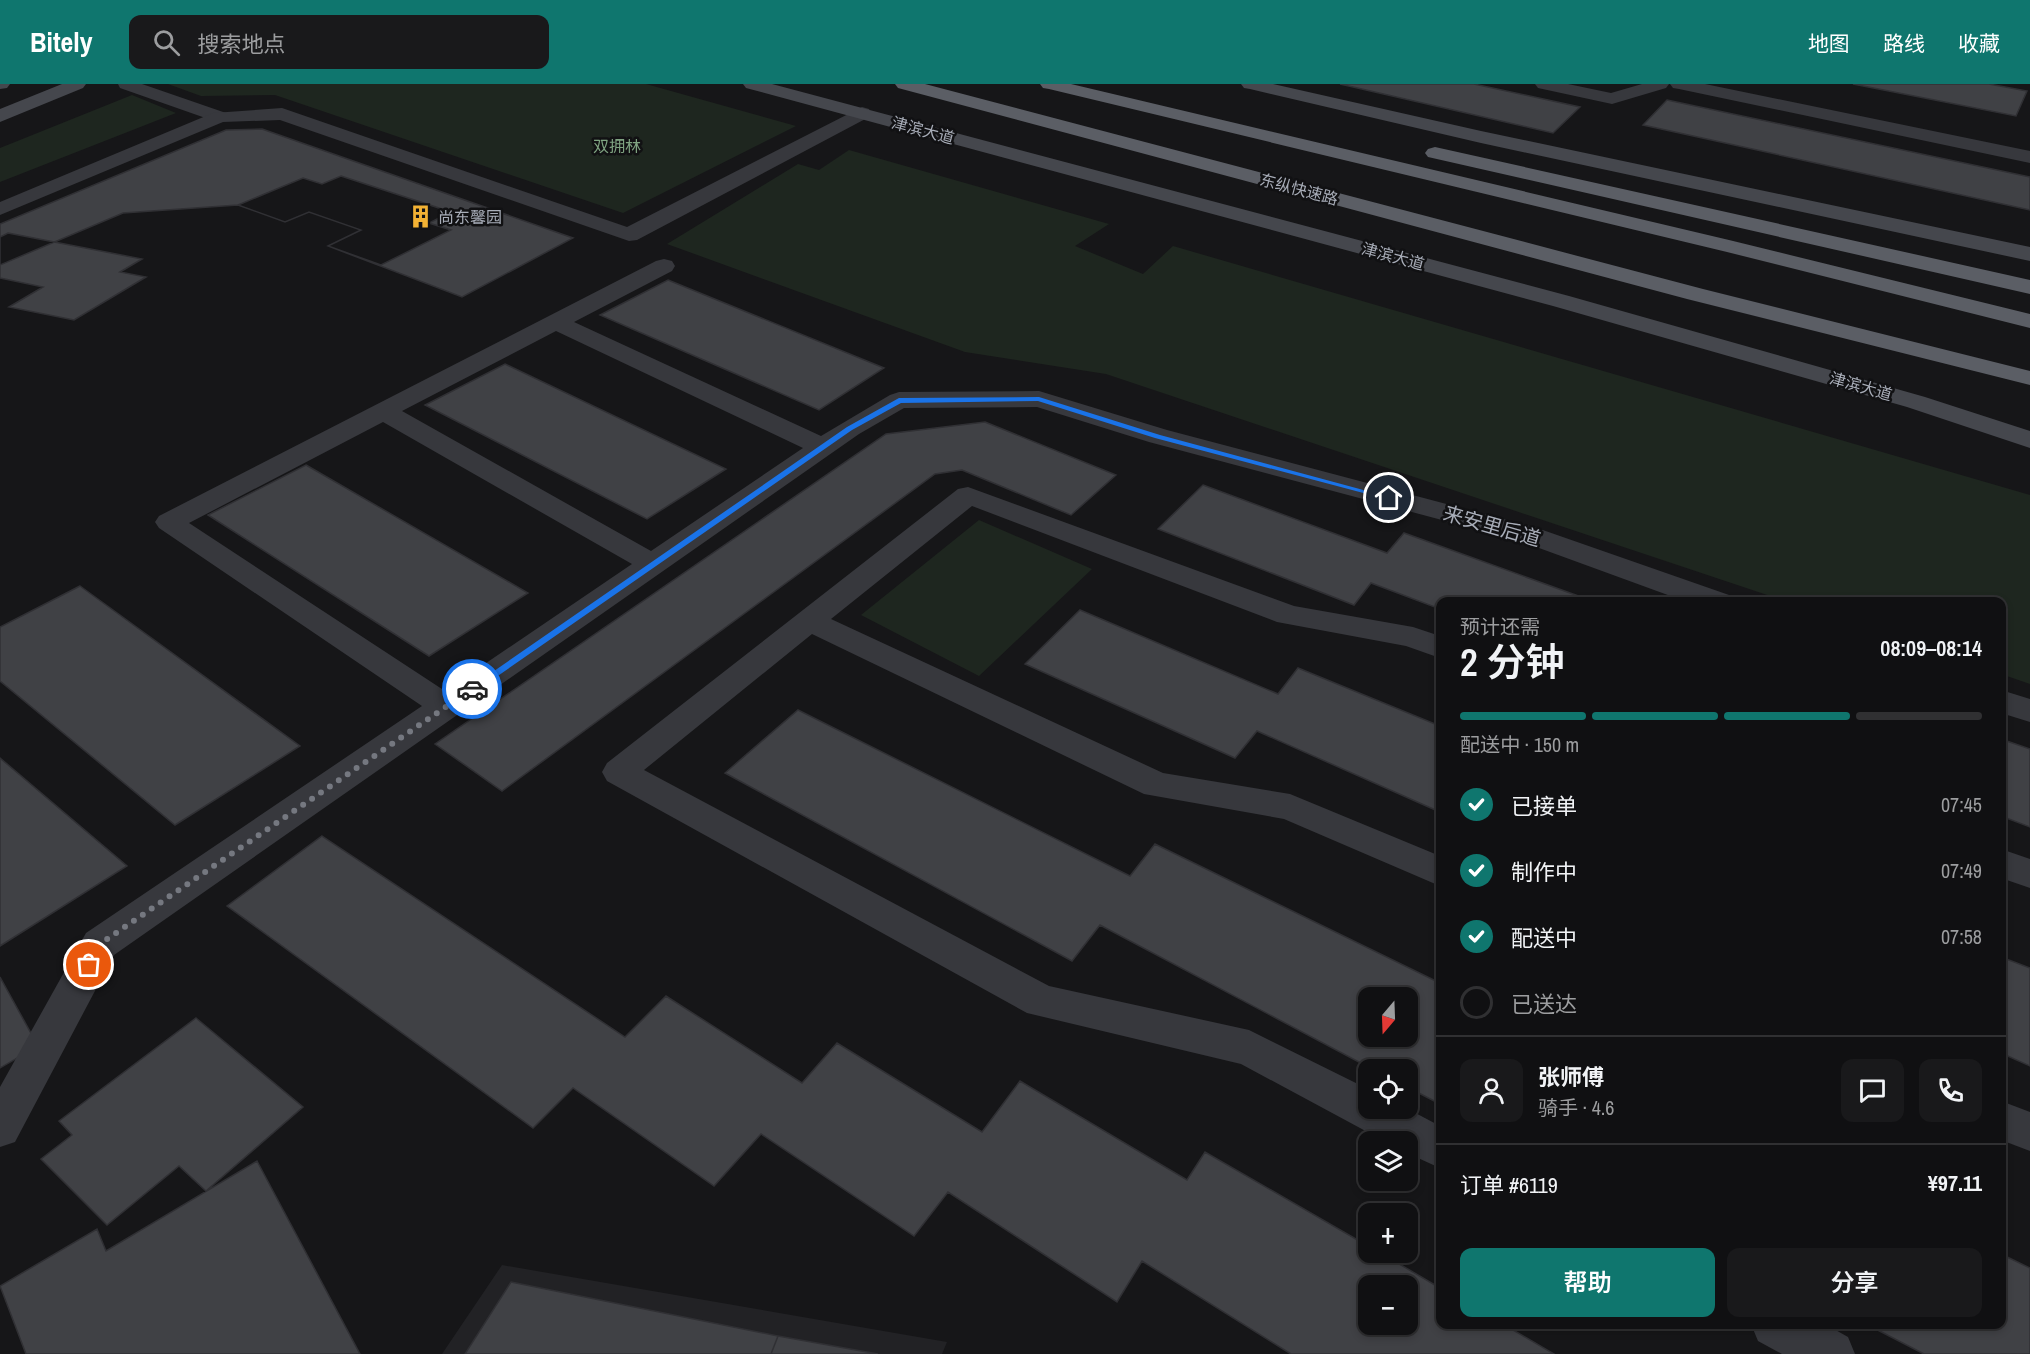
<!DOCTYPE html>
<html lang="zh">
<meta charset="utf-8">
<style>
body{margin:0;font-family:"Archivo Narrow","Noto Sans SC",sans-serif;background:#19191b;color:#f1f3f6;height:100vh;display:flex;flex-direction:column;font-size:22px;white-space:nowrap}
*{box-sizing:border-box;margin:0}
p{font-size:20px;color:#9c9d9f}
.icon{flex:none;width:33px;height:33px;fill:none;stroke:currentColor;stroke-width:2;stroke-linecap:round;stroke-linejoin:round}
.map{position:relative;flex:1;overflow:hidden}
.panel{position:absolute;left:1436px;top:513px;width:570px;height:732px;display:flex;flex-direction:column;background:#101012;border-radius:12px;box-shadow:0 3px 9px #0003,0 0 0 2px #303032}
.panel>*{flex:none}
.needle{width:39px;rotate:199deg}
.fabs{position:absolute;left:1358px;top:903px;display:grid;gap:12px}
.fabs a{display:grid;place-items:center;width:60px;height:60px;border-radius:12px;background:#101012;box-shadow:0 3px 9px #0003,0 0 0 2px #303032;font-size:30px}
.pin{position:absolute;display:grid;place-items:center;width:51px;height:51px;color:#fff;margin:-26px;border:3px solid #fff;border-radius:50%;box-shadow:0 2px 6px #0007}
.courier{position:absolute;display:grid;place-items:center;width:60px;height:60px;margin:-30px;border:4px solid #1a73e8;border-radius:50%;background:#fff;color:#222;box-shadow:0 2px 8px #0007}
.head em{font-style:normal;font-weight:600}
.head div{display:flex;flex-direction:column-reverse}
.head{display:flex;align-items:center;justify-content:space-between;height:102px;padding:0 24px}
h1{font-size:39px;font-weight:600;line-height:45px}
.bar{display:grid;grid-template-columns:repeat(4,1fr);gap:9px 6px;align-content:center;height:72px;padding:0 24px}
.bar i{height:8px;border-radius:4px;background:#303032}
.bar .active{background:#0f766e}
.bar p{grid-column:span 4}
.line{display:flex;align-items:center;gap:15px;padding:0 24px;border-top:2px solid #303032}
.line div{flex:1}
.round{display:grid;place-items:center;flex:none;width:63px;height:63px;border-radius:12px;background:#19191b}
ol{padding:0 24px;list-style:none}
li{display:flex;align-items:center;gap:18px;height:66px}
li p{margin-inline-start:auto}
li .icon{padding:6px;border-radius:50%;background:#0f766e;color:#fff;stroke-width:4}
li:last-child{color:#9c9d9f}
li i{width:33px;height:33px;border:3px solid #303032;border-radius:50%}
.action{display:flex;gap:12px;margin-top:auto;padding:12px 24px}
.action a{flex:1;height:69px;border-radius:12px;background:#0f766e;color:#fff;font-size:24px;font-weight:600;line-height:69px;text-align:center}
.action a+a{background:#19191b;color:#f1f3f6}
header{display:flex;align-items:center;gap:36px;box-sizing:border-box;height:84px;padding:0 30px;background:#0f766e;color:#fff}
header strong{font-size:28px}
nav{display:flex;gap:33px;margin-inline-start:auto;font-size:21px}
.search{width:420px;height:54px;background:#19191b;display:flex;align-items:center;gap:15px;box-sizing:border-box;padding:0 21px;border-radius:12px;color:#9c9d9f;font-size:22px}
.map>svg:first-child{display:block}
</style>
<header>
<strong>Bitely</strong>
<div class="search"><svg class="icon" aria-label="search" viewBox="0 0 24 24"><circle cx="10" cy="10" r="6"/><path d="M15 15l6 6"/></svg>搜索地点</div>
<nav><a>地图</a><a>路线</a><a>收藏</a></nav>
</header>
<div class="map">
<svg width="2030" height="1270" viewBox="0 0 2030 1270">
<rect width="100%" height="100%" fill="#161618"/>
<path fill="#222225" d="M 502,1181 L 947,1258 L 942,1270 L 442,1270 Z"/>
<path fill="#1e261f" d="M 168,0 L 646,0 L 796,42 L 623,129 L 275,11 L 201,12 Z
M 132,11 L 176,29 L 0,98 L 0,64 Z
M 849,66 L 1109,140 L 1075,162 L 1143,190 L 1173,162 L 2030,411 L 2030,600 L 2001,590 L 2001,518 L 1785,517 L 1106,290 L 965,268 L 667,160 L 798,80 L 819,86 Z
M 979,436 L 1092,485 L 979,592 L 861,531 Z"/>
<path fill="#404145" stroke="#303034" stroke-width="1.5" fill-rule="evenodd" d="M 1340,0 L 1474,0 L 1580,23 L 1553,49 Z
M 1853,0 L 1989,0 L 2027,7 L 2016,32 Z
M 1667,16 L 2030,93 L 2030,126 L 1643,41 Z
M 262,45 L 573,154 L 462,213 L 328,162 L 361,146 L 309,128 L 285,138 L 238,121 L 123,129 L 0,181 L 0,140 L 226,46 Z
M 341,92 L 451,128 L 429,139 L 451,146 L 381,181 L 328,162 L 361,146 L 309,128 L 285,138 L 238,121 L 303,94 L 322,100 Z
M 8,149 L 142,175 L 120,188 L 146,193 L 74,236 L 9,223 L 43,203 L 0,194 L 0,153 Z
M 668,196 L 884,284 L 819,326 L 600,231 Z
M 505,280 L 726,385 L 647,435 L 425,321 Z
M 985,338 L 1116,391 L 1071,431 L 962,386 L 935,390 L 502,707 L 435,660 L 886,350 Z
M 306,381 L 528,509 L 429,572 L 208,431 Z
M 1203,401 L 1387,469 L 1404,449 L 1595,518 L 1440,518 L 1440,525 L 1371,499 L 1354,521 L 1158,445 Z
M 80,502 L 300,662 L 175,741 L 0,597 L 0,543 Z
M 1080,526 L 1278,610 L 1298,584 L 1440,642 L 1440,728 L 1257,647 L 1235,674 L 1025,580 Z
M 798,626 L 1130,792 L 1155,760 L 1440,899 L 1440,1020 L 1407,1003 L 1407,986 L 1374,986 L 1100,841 L 1072,877 L 725,689 ZM 1368,914 L 1407,914 L 1407,952 L 1368,952 Z
M 2001,655 L 2030,665 L 2030,743 L 2001,732 Z
M 0,674 L 127,782 L 0,862 Z
M 322,752 L 625,953 L 666,912 L 802,999 L 837,959 L 982,1048 L 1020,997 L 1187,1096 L 1205,1068 L 1368,1162 L 1368,1168 L 1379,1168 L 1440,1204 L 1440,1240 L 1503,1240 L 1554,1270 L 1291,1270 L 1142,1177 L 1117,1218 L 948,1108 L 914,1152 L 761,1050 L 714,1102 L 573,1004 L 533,1044 L 227,822 ZM 1368,1202 L 1407,1202 L 1407,1240 L 1368,1240 Z
M 2001,873 L 2030,884 L 2030,982 L 2001,969 Z
M 0,893 L 38,962 L 0,984 Z
M 196,934 L 303,1023 L 206,1107 L 179,1082 L 107,1141 L 41,1075 L 72,1051 L 59,1037 Z
M 257,1077 L 360,1270 L 26,1270 L 0,1202 L 97,1145 L 106,1167 Z
M 2001,1170 L 2030,1184 L 2030,1270 L 1924,1270 L 1866,1240 L 2001,1240 Z
M 511,1198 L 778,1252 L 771,1270 L 465,1270 Z
M 778,1252 L 878,1270 L 771,1270 Z"/>
<g fill="none" stroke-linecap="round" stroke-linejoin="round">
<path fill="#37383d" fill-rule="evenodd" d="M 118,0 L 142,0 L 226,29 L 229,33 L 226,37 L 214,37 L 120,4 Z"/>
<path fill="#37383d" fill-rule="evenodd" d="M 1535,0 L 1568,0 L 1611,9 L 1642,0 L 1669,0 L 1666,4 L 1612,20 L 1538,4 Z
M 1670,0 L 1705,0 L 2030,67 L 2030,79 L 1679,5 L 1673,4 Z
M 862,23 L 869,25 L 871,29 L 869,33 L 637,156 L 629,157 L 280,36 L 223,38 L 0,131 L 0,118 L 213,29 L 282,24 L 627,143 Z
M 664,175 L 672,177 L 675,182 L 672,187 L 574,238 L 821,352 L 890,311 L 899,308 L 1039,307 L 1167,346 L 1537,444 L 1729,511 L 1733,518 L 1687,518 L 1517,456 L 1149,358 L 1037,323 L 904,324 L 859,350 L 114,871 L 15,1058 L 0,1063 L 0,1003 L 86,849 L 422,622 L 159,444 L 155,438 L 159,432 L 656,177 ZM 556,247 L 803,364 L 651,467 L 402,327 ZM 383,338 L 632,480 L 445,607 L 189,439 Z
M 968,403 L 1294,522 L 1413,543 L 1440,552 L 1440,574 L 1406,562 L 1277,538 L 972,422 L 831,535 L 1163,689 L 1290,710 L 1440,772 L 1440,802 L 1284,735 L 1144,710 L 812,550 L 644,686 L 1049,902 L 1249,946 L 1368,1005 L 1368,1024 L 1406,1024 L 1440,1042 L 1440,1084 L 1407,1069 L 1407,1058 L 1386,1058 L 1241,980 L 1027,929 L 607,697 L 602,688 L 607,679 L 958,405 Z
M 2001,606 L 2030,615 L 2030,638 L 2001,629 Z
M 2001,765 L 2030,775 L 2030,804 L 2001,794 Z
M 2001,1017 L 2030,1028 L 2030,1067 L 2001,1056 Z
M 1751,1240 L 1825,1240 L 1848,1253 L 1855,1270 L 1782,1270 L 1758,1257 Z"/>
<path fill="#45474d" fill-rule="evenodd" d="M 0,0 L 10,0 L 7,4 L 0,5 Z
M 62,0 L 86,0 L 83,4 L 0,38 L 0,25 Z
M 743,0 L 772,0 L 1569,212 L 1925,313 L 2030,347 L 2030,364 L 1907,323 L 1553,222 L 746,4 Z
M 1241,0 L 1273,0 L 1481,47 L 2030,163 L 2030,177 L 1481,59 L 1250,5 L 1244,4 Z"/>
<path fill="#5b5e65" fill-rule="evenodd" d="M 895,0 L 925,0 L 1703,205 L 2030,287 L 2030,301 L 1687,215 L 898,4 Z
M 1040,0 L 1071,0 L 1729,156 L 2030,230 L 2030,244 L 1727,168 L 1049,5 L 1043,4 Z
M 1435,63 L 2030,196 L 2030,210 L 1428,73 L 1425,69 L 1428,65 Z"/>
</g>
<path fill="#1a73e8" d="M 1039,313 L 1160,351 L 1393,414 L 1386,415 L 1155,354 L 1038,317 L 901,319 L 852,346 L 476,607 L 469,607 L 468,605 L 847,343 L 899,314 Z"/>
<g fill="none" stroke-linecap="round" stroke-linejoin="round">
<path stroke="#757880" stroke-width="6" stroke-dasharray="0 10.8" d="M 89,881 L 100,860 L 472,605"/>
</g>
<defs>
<symbol id="building-bare" viewBox="-9 -9 18 18"><path d="M-4-6H4V6H1V3H-1V6H-4ZM-2.5-4.3h1.7v1.8h-1.7ZM.8-4.3h1.7v1.8H.8ZM-2.5-1h1.7V.8h-1.7ZM.8-1h1.7V.8H.8Z" fill="#f2b134" stroke="#111113" stroke-width="2.5" paint-order="stroke"/></symbol>
</defs>
<g fill-rule="evenodd">
<use href="#building-bare" x="404" y="116" width="33" height="33"/>
</g>
<g text-anchor="middle" stroke-width="5" stroke-linejoin="round" paint-order="stroke">
<g font-size="16" fill="#a8adb8" stroke="#111113">
<text transform="translate(923 46) rotate(15)" y="6">津滨大道</text>
<text transform="translate(1299 105) rotate(15)" y="6">东纵快速路</text>
<text transform="translate(1393 172) rotate(15)" y="6">津滨大道</text>
<text transform="translate(1861 302) rotate(16)" y="6">津滨大道</text>
</g>
<g font-size="16" fill="#7fa381" stroke="#111113">
<text x="617" y="68">双拥林</text>
</g>
<g font-size="16" fill="#a8adb8" stroke="#111113" text-anchor="start">
<text x="438" y="139">尚东馨园</text>
</g>
<g font-size="20" fill="#a8adb8" stroke="#111113">
<text transform="translate(1492 442) rotate(16)" y="7">来安里后道</text>
</g>
</g>
</svg>
<div class="fabs">
<a><svg class="needle" viewBox="-14 -14 28 28"><path d="M0-13l5 13h-10z" fill="#e53935"/><path d="M0 13l5-13h-10z" fill="#9c9d9f"/></svg></a>
<a><svg class="icon" aria-label="locate" viewBox="0 0 24 24"><circle cx="12" cy="12" r="6"/><path d="M12 2v4M12 18v4M2 12h4M18 12h4"/></svg></a>
<a><svg class="icon" aria-label="layers" viewBox="0 0 24 24"><path d="M12 4l9 5-9 5-9-5zM3 14l9 5 9-5"/></svg></a>
<a>+</a>
<a>−</a>
</div>
<div class="pin" style="left:89px;top:881px;background:#ea580c"><svg class="icon" aria-label="bag" viewBox="0 0 24 24"><path d="M5 8h14l-1 12H6zM9 8a3 3 0 0 1 6 0"/></svg></div>
<div class="pin" style="left:1389px;top:414px;background:#1f2937"><svg class="icon" aria-label="home" viewBox="0 0 24 24"><path d="M3 11l9-7 9 7M6 9v11h12V9"/></svg></div>
<div class="courier" style="left:472px;top:605px"><svg class="icon" aria-label="car" viewBox="0 0 24 24"><path d="M5 17H2v-5l4-1 3-4h7l3 4 3 1v5h-3M9 17h6M6 11h13"/><circle cx="7" cy="17" r="2"/><circle cx="17" cy="17" r="2"/></svg></div>
<section class="panel">
<div class="head"><div><h1>2 分钟</h1><p>预计还需</p></div><em>08:09–08:14</em></div>
<div class="bar"><i class="active"></i><i class="active"></i><i class="active"></i><i></i><p>配送中 · 150 m</p></div>
<ol>
<li><svg class="icon" aria-label="check" viewBox="0 0 24 24"><path d="M5 12l5 5 9-10"/></svg>已接单<p>07:45</p></li>
<li><svg class="icon" aria-label="check" viewBox="0 0 24 24"><path d="M5 12l5 5 9-10"/></svg>制作中<p>07:49</p></li>
<li><svg class="icon" aria-label="check" viewBox="0 0 24 24"><path d="M5 12l5 5 9-10"/></svg>配送中<p>07:58</p></li>
<li><i></i>已送达</li>
</ol>
<div class="line" style="height:108px"><a class="round"><svg class="icon" aria-label="person" viewBox="0 0 24 24"><circle cx="12" cy="8" r="4"/><path d="M4 21q1-7 8-7t8 7"/></svg></a><div><b>张师傅</b><p>骑手 · 4.6</p></div><a class="round"><svg class="icon" aria-label="chat" viewBox="0 0 24 24"><path d="M4 5h16v11H9l-5 4z"/></svg></a><a class="round"><svg class="icon" aria-label="phone" viewBox="0 0 24 24"><path d="M5 4h4l2 5-3 2q2 4 5 5l2-3 5 2v4C11 20 4 13 5 4z"/></svg></a></div>
<div class="line" style="height:78px"><div>订单 #6119</div><b>¥97.11</b></div>
<div class="action"><a>帮助</a><a>分享</a></div>
</section>
</div>
